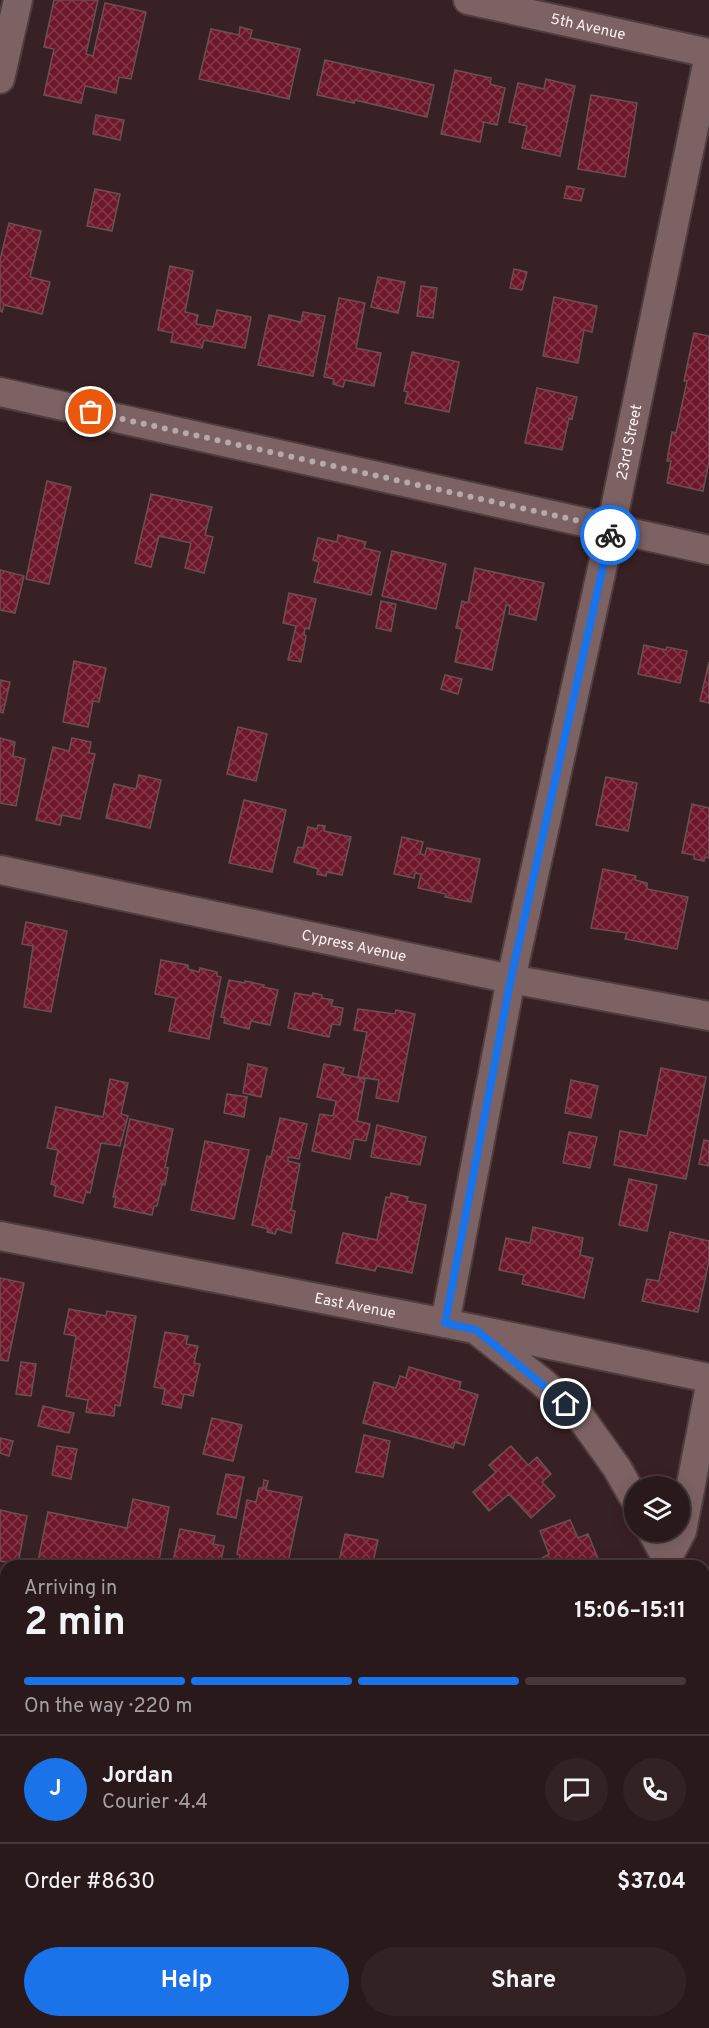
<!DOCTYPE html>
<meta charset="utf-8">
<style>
body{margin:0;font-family:Overpass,sans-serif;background:#322224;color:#f1f3f6;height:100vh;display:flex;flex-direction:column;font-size:22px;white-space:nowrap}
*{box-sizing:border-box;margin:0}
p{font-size:20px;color:#a5a0a3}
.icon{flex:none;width:33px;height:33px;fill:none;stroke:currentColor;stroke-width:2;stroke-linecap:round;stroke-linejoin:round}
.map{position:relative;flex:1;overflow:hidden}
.drawer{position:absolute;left:0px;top:1560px;width:710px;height:468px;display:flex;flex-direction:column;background:#2a191b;border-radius:18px 18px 0 0;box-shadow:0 3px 15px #0003,0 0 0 2px #46383a}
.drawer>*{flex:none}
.tools{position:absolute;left:624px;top:1476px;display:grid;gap:12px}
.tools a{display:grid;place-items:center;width:66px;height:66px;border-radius:50%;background:#2a191b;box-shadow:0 3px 15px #0003,0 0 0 2px #46383a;font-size:30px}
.pin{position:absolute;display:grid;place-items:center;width:51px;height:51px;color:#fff;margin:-26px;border:3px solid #fff;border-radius:50%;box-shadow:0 2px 6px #0007}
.courier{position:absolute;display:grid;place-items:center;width:60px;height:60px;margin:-30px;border:4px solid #1a73e8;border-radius:50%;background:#fff;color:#222;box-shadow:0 2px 8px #0007}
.head em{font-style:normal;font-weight:700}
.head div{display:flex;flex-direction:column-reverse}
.head{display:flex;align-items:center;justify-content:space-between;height:102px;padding:0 24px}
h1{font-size:39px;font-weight:700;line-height:45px}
.bar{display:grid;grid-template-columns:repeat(4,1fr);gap:9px 6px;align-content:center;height:72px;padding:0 24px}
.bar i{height:8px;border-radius:4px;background:#46383a}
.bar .selected{background:#1a73e8}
.bar p{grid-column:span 4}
.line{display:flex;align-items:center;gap:15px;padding:0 24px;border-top:2px solid #46383a}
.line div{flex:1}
.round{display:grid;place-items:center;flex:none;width:63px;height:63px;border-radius:32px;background:#322224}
.action{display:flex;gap:12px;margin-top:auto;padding:12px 24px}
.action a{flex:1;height:69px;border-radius:36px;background:#1a73e8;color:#fff;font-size:24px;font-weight:700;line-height:69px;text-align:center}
.action a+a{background:#322224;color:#f1f3f6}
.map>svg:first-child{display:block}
</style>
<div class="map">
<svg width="709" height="2028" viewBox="0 0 709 2028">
<defs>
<pattern id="building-cross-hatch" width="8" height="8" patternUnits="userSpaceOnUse" patternTransform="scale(1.5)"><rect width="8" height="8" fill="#6e172b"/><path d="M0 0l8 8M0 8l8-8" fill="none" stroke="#84394a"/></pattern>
</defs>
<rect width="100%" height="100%" fill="#382124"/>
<path fill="url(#building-cross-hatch)" stroke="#6a5053" stroke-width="1.5" d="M 54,0 L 98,0 L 86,54 L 93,56 L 105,3 L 146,12 L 131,79 L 119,77 L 116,93 L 85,86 L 81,103 L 44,95 L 54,49 L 44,47 Z
M 240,27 L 252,30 L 250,38 L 300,49 L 289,99 L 199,79 L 211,29 L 239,35 Z
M 325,60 L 434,85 L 427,117 L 355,100 L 354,103 L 317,95 Z
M 455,70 L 491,78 L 490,84 L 505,88 L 497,125 L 484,122 L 480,142 L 441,134 Z
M 546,79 L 575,86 L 560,156 L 522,148 L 527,126 L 509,122 L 518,83 L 544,89 Z
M 591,95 L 637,103 L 625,177 L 578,169 Z
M 96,115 L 124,120 L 120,140 L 93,134 Z
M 567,186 L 584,189 L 581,201 L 564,198 Z
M 95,189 L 120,194 L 112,231 L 87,226 Z
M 9,223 L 41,231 L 30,277 L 50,282 L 42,314 L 4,305 L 2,312 L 0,311 L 0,260 Z
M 170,266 L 193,271 L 185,312 L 198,315 L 196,324 L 213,327 L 217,310 L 251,317 L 245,348 L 204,340 L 202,348 L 171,342 L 173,333 L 158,330 Z
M 514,269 L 527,272 L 522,290 L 510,288 Z
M 378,277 L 405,282 L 398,313 L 371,307 Z
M 421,286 L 437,288 L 433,318 L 417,316 Z
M 554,297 L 597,306 L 592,332 L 584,330 L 578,363 L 543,356 Z
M 339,298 L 365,303 L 356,348 L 381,353 L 374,386 L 345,380 L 343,387 L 333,384 L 334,379 L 324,377 Z
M 303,312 L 325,316 L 313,376 L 258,365 L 269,315 L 301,322 Z
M 694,333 L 709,336 L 709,462 L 703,491 L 667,483 L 671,461 L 667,461 L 672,432 L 676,433 L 687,381 L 684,381 Z
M 412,352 L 459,362 L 449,412 L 405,403 L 408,392 L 404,391 Z
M 537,388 L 577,397 L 572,419 L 569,418 L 562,450 L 525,443 Z
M 47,481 L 71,487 L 49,584 L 26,579 Z
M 151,494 L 212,507 L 205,535 L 213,537 L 204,573 L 185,568 L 191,543 L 159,536 L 151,567 L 135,563 Z
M 338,535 L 366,542 L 364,548 L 380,552 L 371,595 L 314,582 L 319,562 L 313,560 L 318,538 L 337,542 Z
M 392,551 L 446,564 L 436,609 L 382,596 Z
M 475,568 L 544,583 L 536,620 L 509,614 L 510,606 L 506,605 L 492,670 L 455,662 L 462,629 L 456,628 L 462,601 L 468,603 Z
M 0,570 L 24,576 L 15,613 L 0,610 Z
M 289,593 L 316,599 L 309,629 L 305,628 L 304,635 L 306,636 L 301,662 L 288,660 L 296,626 L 283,623 Z
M 381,601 L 396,604 L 391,631 L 376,628 Z
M 644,645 L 666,650 L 667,647 L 687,651 L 680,683 L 638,674 Z
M 74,661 L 106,668 L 99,702 L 93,701 L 88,727 L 63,722 Z
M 709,662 L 709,703 L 700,701 Z
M 445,675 L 462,679 L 458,694 L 441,689 Z
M 0,680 L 10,682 L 3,713 L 0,712 Z
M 238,727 L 267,734 L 256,781 L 227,774 Z
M 0,738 L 15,742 L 13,756 L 25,759 L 16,806 L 0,803 Z
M 72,738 L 91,742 L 89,753 L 95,754 L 80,819 L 62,815 L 60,825 L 36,820 L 53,747 L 69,751 Z
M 139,775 L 161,780 L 150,828 L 106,818 L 114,784 L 136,789 Z
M 606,777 L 637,783 L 628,831 L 596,825 Z
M 244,800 L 286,810 L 272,872 L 229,863 Z
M 692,804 L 709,808 L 709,858 L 705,857 L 704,861 L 694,859 L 694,855 L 682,853 Z
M 318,825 L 325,826 L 324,831 L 351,837 L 342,875 L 327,872 L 326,876 L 317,874 L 318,869 L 294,862 L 298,847 L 303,848 L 308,827 L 317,829 Z
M 402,837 L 423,842 L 420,854 L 425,855 L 427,848 L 480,859 L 471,902 L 445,897 L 446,894 L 418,888 L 421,874 L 415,873 L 414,878 L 394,874 Z
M 603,869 L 636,876 L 635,880 L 647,883 L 647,889 L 688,897 L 677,949 L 625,939 L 627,933 L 591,928 Z
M 26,922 L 67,931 L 51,1012 L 24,1007 L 33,946 L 22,944 Z
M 161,960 L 188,965 L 188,969 L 199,972 L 200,968 L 217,972 L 217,976 L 221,977 L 209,1039 L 169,1031 L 176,998 L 155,994 Z
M 229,980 L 245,983 L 245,981 L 264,985 L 263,987 L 278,990 L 270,1025 L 251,1021 L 249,1029 L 224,1023 L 225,1018 L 221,1017 Z
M 295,993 L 312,996 L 313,993 L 322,995 L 322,998 L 333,1000 L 331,1006 L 343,1008 L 340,1025 L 332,1024 L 329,1037 L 288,1028 Z
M 358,1009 L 395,1014 L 396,1010 L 415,1014 L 398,1102 L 376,1098 L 379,1080 L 358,1077 L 367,1032 L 354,1030 Z
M 248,1064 L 267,1068 L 261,1097 L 243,1093 Z
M 324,1064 L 344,1068 L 342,1074 L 365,1079 L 357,1121 L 370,1124 L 366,1141 L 354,1139 L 350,1159 L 312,1151 L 320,1114 L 333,1116 L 336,1101 L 317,1097 Z
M 661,1068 L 706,1077 L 686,1179 L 614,1165 L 620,1131 L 647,1136 Z
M 110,1079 L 128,1083 L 121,1114 L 128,1116 L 120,1146 L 101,1143 L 90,1193 L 86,1192 L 83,1203 L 54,1196 L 56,1186 L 51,1184 L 58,1150 L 47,1148 L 56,1107 L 103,1117 Z
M 571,1080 L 598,1086 L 591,1118 L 565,1113 Z
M 227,1094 L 247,1097 L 244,1117 L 224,1113 Z
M 280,1118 L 307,1124 L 299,1159 L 288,1157 L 288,1161 L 300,1164 L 291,1210 L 295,1211 L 291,1233 L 277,1229 L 275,1234 L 267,1232 L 268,1229 L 252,1225 L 267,1156 L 271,1157 Z
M 130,1119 L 173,1129 L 165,1167 L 168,1168 L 165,1185 L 162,1184 L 157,1206 L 154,1206 L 152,1215 L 114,1207 L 116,1197 L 113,1197 Z
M 377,1125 L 426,1137 L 420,1165 L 371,1157 Z
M 569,1132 L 597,1137 L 590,1168 L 563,1163 Z
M 704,1140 L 709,1141 L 709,1166 L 699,1164 Z
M 205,1141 L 249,1150 L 234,1219 L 191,1210 Z
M 629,1179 L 657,1185 L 647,1231 L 619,1225 Z
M 391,1193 L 408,1197 L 407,1201 L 426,1205 L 412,1273 L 377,1266 L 375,1271 L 336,1263 L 343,1233 L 377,1240 L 386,1197 L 390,1198 Z
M 533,1227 L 583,1238 L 580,1255 L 593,1258 L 584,1298 L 522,1284 L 524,1275 L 499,1270 L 506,1238 L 530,1243 Z
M 670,1232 L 709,1241 L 709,1261 L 698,1312 L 642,1301 L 647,1279 L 659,1281 Z
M 0,1278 L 24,1283 L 8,1361 L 0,1360 Z
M 69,1309 L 106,1316 L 107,1311 L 136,1316 L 120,1406 L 115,1405 L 114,1416 L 86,1412 L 88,1400 L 66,1396 L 76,1336 L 64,1334 Z
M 165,1332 L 188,1336 L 186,1344 L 198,1346 L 194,1363 L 200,1364 L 193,1396 L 184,1394 L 181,1408 L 162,1404 L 165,1389 L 154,1387 Z
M 21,1362 L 36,1364 L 31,1396 L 16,1394 Z
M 409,1367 L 461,1382 L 459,1389 L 478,1395 L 464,1445 L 455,1442 L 453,1448 L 363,1423 L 374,1382 L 396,1388 L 400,1376 L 406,1378 Z
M 43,1406 L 74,1413 L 69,1433 L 38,1426 Z
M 212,1418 L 242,1425 L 233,1461 L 203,1454 Z
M 364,1435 L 390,1441 L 383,1477 L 356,1472 Z
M 0,1438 L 13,1441 L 9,1456 L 0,1453 Z
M 57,1446 L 77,1449 L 71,1479 L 52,1475 Z
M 511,1446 L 528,1465 L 537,1457 L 551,1474 L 542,1482 L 555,1496 L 531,1518 L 509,1494 L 489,1511 L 473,1492 L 496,1472 L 489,1465 Z
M 226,1474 L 244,1477 L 236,1518 L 217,1514 Z
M 264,1480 L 268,1481 L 266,1490 L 302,1497 L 288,1562 L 306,1566 L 238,1566 L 240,1555 L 237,1554 L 247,1500 L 256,1502 L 259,1488 L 263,1488 Z
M 133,1499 L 169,1507 L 158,1566 L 120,1566 L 100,1562 L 99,1566 L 37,1566 L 48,1512 L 127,1528 Z
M 0,1510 L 27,1516 L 18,1564 L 0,1561 Z
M 570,1520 L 578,1538 L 588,1534 L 601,1566 L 544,1566 L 542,1558 L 549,1554 L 540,1531 Z
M 180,1529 L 215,1536 L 213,1544 L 224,1546 L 220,1566 L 172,1566 Z
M 345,1534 L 378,1540 L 372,1566 L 338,1566 Z
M 0,1914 L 6,1915 L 6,1949 L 0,1947 Z
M 709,1967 L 709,2026 L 695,2023 L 704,2022 L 704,1982 L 706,1970 L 708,1970 Z
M 0,1980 L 6,1981 L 6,2022 L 17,2022 L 15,2028 L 0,2028 Z
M 406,2022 L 415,2022 L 417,2024 L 420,2022 L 431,2022 L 436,2028 L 402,2028 L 401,2026 Z
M 446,2022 L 503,2022 L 508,2028 L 452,2028 Z"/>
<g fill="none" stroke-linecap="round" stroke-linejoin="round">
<defs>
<g id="minor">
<path id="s1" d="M 468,0 L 709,53"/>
<path d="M 0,79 L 18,0"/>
<path d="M 0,392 L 709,550"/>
<path id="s2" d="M 0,870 L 511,979 L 709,1016"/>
<path id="s3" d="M 0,1236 L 445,1323 L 709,1378"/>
<path id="s4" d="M 445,1323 L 511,979 L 611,528 L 709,55"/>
<path d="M 480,1333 L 541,1381 L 579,1415 L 617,1468 L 634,1498"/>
<path d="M 652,1532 L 667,1559"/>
<path d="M 668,1566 L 667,1559 L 682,1531 L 709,1391"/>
<path d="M 0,1626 L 6,1627"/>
<path d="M 0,1749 L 6,1750"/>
<path d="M 704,1805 L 709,1806"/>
<path d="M 704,1853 L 709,1854"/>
<path d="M 590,2028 L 593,2022"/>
</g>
</defs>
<use href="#minor" stroke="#4f3d3f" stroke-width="32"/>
<use href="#minor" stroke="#7d6264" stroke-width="28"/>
</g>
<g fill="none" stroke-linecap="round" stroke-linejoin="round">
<path stroke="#b9a8aa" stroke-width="6" stroke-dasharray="0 10.8" d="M 91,412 L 611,528 L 610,535"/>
<path stroke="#1a73e8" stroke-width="8" d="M 566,1404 L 476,1330 L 445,1323 L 511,978 L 610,535"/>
</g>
<g text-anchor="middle" stroke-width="6" stroke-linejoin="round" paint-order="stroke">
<g font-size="15" fill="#fef1f2" stroke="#382124">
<text dy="5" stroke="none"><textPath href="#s1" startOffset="123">5th Avenue</textPath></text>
<text dy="5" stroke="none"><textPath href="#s4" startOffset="900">23rd Street</textPath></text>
<text dy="5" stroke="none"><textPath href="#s2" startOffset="362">Cypress Avenue</textPath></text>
<text dy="5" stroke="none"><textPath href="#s3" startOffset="362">East Avenue</textPath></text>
</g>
</g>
</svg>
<div class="tools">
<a><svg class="icon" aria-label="layers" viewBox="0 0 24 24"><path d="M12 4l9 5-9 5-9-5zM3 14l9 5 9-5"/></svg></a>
</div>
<div class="pin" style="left:91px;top:412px;background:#ea580c"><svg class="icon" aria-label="bag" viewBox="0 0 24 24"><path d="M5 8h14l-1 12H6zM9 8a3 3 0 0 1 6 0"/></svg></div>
<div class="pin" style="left:566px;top:1404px;background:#1f2937"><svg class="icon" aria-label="home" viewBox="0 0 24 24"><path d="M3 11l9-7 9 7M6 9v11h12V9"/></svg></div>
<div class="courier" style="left:610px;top:535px"><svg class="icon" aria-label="bike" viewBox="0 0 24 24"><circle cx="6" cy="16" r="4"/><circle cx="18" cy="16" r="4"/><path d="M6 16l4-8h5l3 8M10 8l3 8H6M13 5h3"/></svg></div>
<section class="drawer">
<div class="head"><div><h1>2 min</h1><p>Arriving in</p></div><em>15:06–15:11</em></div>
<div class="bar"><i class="selected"></i><i class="selected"></i><i class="selected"></i><i></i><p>On the way · 220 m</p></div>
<div class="line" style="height:108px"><b class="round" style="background:#1a73e8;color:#fff">J</b><div><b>Jordan</b><p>Courier · 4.4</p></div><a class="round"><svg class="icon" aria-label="chat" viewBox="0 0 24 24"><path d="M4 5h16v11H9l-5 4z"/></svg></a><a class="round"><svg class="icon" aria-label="phone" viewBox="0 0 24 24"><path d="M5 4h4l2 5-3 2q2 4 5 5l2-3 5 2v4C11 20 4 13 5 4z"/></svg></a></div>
<div class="line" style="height:78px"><div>Order #8630</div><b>$37.04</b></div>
<div class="action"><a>Help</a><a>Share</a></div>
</section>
</div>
